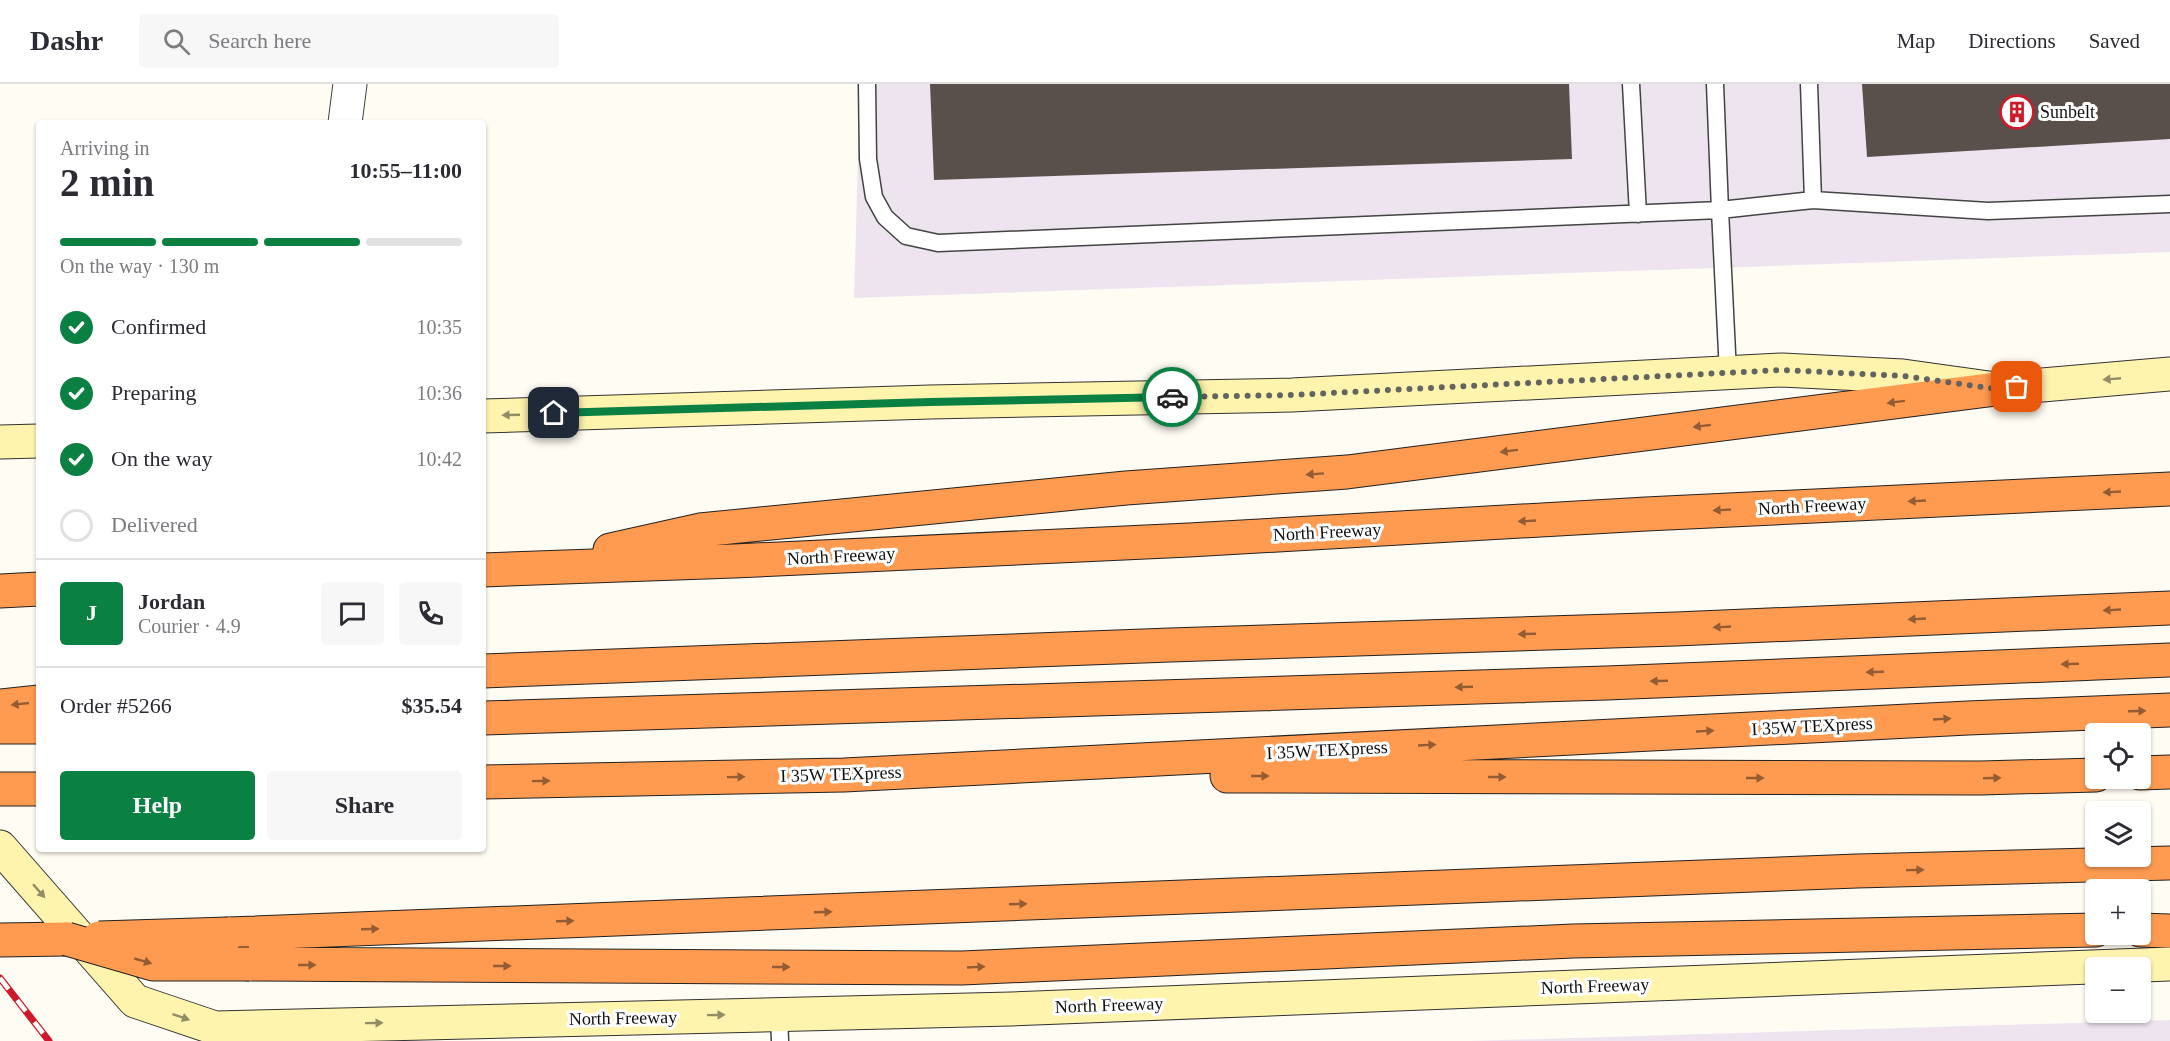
<!DOCTYPE html>
<meta charset="utf-8">
<style>
body{margin:0;font-family:"Times New Roman",serif;background:#f7f7f7;color:#2b2b33;height:100vh;display:flex;flex-direction:column;font-size:22px;white-space:nowrap}
*{box-sizing:border-box;margin:0}
p{font-size:20px;color:#7c7c81}
.icon{flex:none;width:33px;height:33px;fill:none;stroke:currentColor;stroke-width:2;stroke-linecap:round;stroke-linejoin:round}
.map{position:relative;flex:1;overflow:hidden}
.details{position:absolute;left:36px;top:36px;width:450px;height:732px;display:flex;flex-direction:column;background:#fff;border-radius:6px;box-shadow:0 2px 4px #0004}
.details>*{flex:none}
.tools{position:absolute;left:2085px;top:639px;display:grid;gap:12px}
.tools a{display:grid;place-items:center;width:66px;height:66px;border-radius:6px;background:#fff;box-shadow:0 2px 4px #0004;font-size:30px}
.pin{position:absolute;display:grid;place-items:center;width:51px;height:51px;color:#fff;margin:-26px;border-radius:12px;box-shadow:0 3px 9px #0006}
.courier{position:absolute;display:grid;place-items:center;width:60px;height:60px;margin:-30px;border:4px solid #0b8043;border-radius:50%;background:#fff;color:#222;box-shadow:0 2px 8px #0007}
.headline em{font-style:normal;font-weight:800}
.headline div{display:flex;flex-direction:column-reverse}
.headline{display:flex;align-items:center;justify-content:space-between;height:102px;padding:0 24px}
h1{font-size:39px;font-weight:800;line-height:45px}
.bar{display:grid;grid-template-columns:repeat(4,1fr);gap:9px 6px;align-content:center;height:72px;padding:0 24px}
.bar i{height:8px;border-radius:4px;background:#e1e1e2}
.bar .on{background:#0b8043}
.bar p{grid-column:span 4}
.line{display:flex;align-items:center;gap:15px;padding:0 24px;border-top:2px solid #e1e1e2}
.line div{flex:1}
.round{display:grid;place-items:center;flex:none;width:63px;height:63px;border-radius:6px;background:#f7f7f7}
ol{padding:0 24px;list-style:none}
li{display:flex;align-items:center;gap:18px;height:66px}
li p{margin-inline-start:auto}
li .icon{padding:6px;border-radius:50%;background:#0b8043;color:#fff;stroke-width:4}
li:last-child{color:#7c7c81}
li i{width:33px;height:33px;border:3px solid #e1e1e2;border-radius:50%}
.button{display:flex;gap:12px;margin-top:auto;padding:12px 24px}
.button a{flex:1;height:69px;border-radius:6px;background:#0b8043;color:#fff;font-size:24px;font-weight:800;line-height:69px;text-align:center}
.button a+a{background:#f7f7f7;color:#2b2b33}
header{display:flex;align-items:center;gap:36px;box-sizing:border-box;height:84px;padding:0 30px;background:#fff;border-bottom:2px solid #e1e1e2}
header strong{font-size:28px}
nav{display:flex;gap:33px;margin-inline-start:auto;font-size:21px}
.search{width:420px;height:54px;background:#f7f7f7;display:flex;align-items:center;gap:15px;box-sizing:border-box;padding:0 21px;border-radius:6px;color:#7c7c81;font-size:22px}
.map>svg:first-child{display:block}
</style>
<header>
<strong>Dashr</strong>
<div class="search"><svg class="icon" aria-label="search" viewBox="0 0 24 24"><circle cx="10" cy="10" r="6"/><path d="M15 15l6 6"/></svg>Search here</div>
<nav><a>Map</a><a>Directions</a><a>Saved</a></nav>
</header>
<div class="map">
<svg width="2170" height="957" viewBox="0 0 2170 957">
<rect width="100%" height="100%" fill="#fffcf3"/>
<path fill="#ede4ef" d="M 860,0 L 2170,0 L 2170,168 L 854,214 Z
M 2170,936 L 2170,957 L 1471,957 Z"/>
<path fill="#5a504b" d="M 930,0 L 1569,0 L 1572,75 L 934,96 Z
M 1862,0 L 2170,0 L 2170,55 L 1867,73 Z"/>
<g fill="none" stroke-linecap="round" stroke-linejoin="round">
<defs>
<path id="service" d="M 867,0 L 868,75 L 874,113 L 885,133 L 906,152 L 938,159 L 1720,126 L 1715,0
M 1631,0 L 1638,130
M 1809,0 L 1813,116
M 1728,289 L 1720,126 L 1813,116 L 1988,127 L 2170,120
M 779,930 L 780,957"/>
<path id="minor" d="M 345,39 L 350,0"/>
<path id="secondary" d="M 483,332 L 930,318 L 1292,311 L 1782,286 L 1903,292 L 1996,305 L 2170,290
M 0,358 L 39,357
M 0,763 L 135,917 L 215,944 L 1011,925 L 2170,880"/>
<path id="motorway" d="M 610,466 L 700,446 L 1126,404 L 1347,388 L 1996,305
M 483,486 L 734,477 L 1189,456 L 1646,430 L 2170,405
M 0,507 L 39,505
M 483,587 L 1170,561 L 1676,545 L 2170,524
M 0,622 L 39,618
M 483,634 L 1607,599 L 2170,576
M 0,643 L 39,643
M 2140,689 L 2170,688
M 1227,692 L 1981,694 L 2096,691
M 483,698 L 844,691 L 1968,634 L 2170,626
M 0,705 L 39,705
M 2140,846 L 2170,847
M 228,850 L 1857,787 L 2170,779
M 0,856 L 67,855
M 249,880 L 962,884 L 1573,857 L 2096,846"/>
</defs>
<use href="#service" stroke="#434343" stroke-width="19"/>
<use href="#minor" stroke="#434343" stroke-width="35"/>
<use href="#secondary" stroke="#323232" stroke-width="35"/>
<use href="#motorway" stroke="#212121" stroke-width="35"/>
<use href="#service" stroke="#fff" stroke-width="16"/>
<use href="#minor" stroke="#fff" stroke-width="33"/>
<use href="#secondary" stroke="#fff4ae" stroke-width="33"/>
<use href="#motorway" stroke="#ff9b51" stroke-width="33"/>
<defs>
<path id="rail" d="M 0,894 L 49,957"/>
</defs>
<use href="#rail" stroke="#ce1a28" stroke-width="7"/>
<use href="#rail" stroke="#fff" stroke-width="4.5" stroke-dasharray="14" stroke-linecap="butt"/>
<defs>
<path id="motorway-bridge" d="M 99,854 L 228,850
M 67,855 L 153,880 L 249,880"/>
</defs>
<use href="#motorway-bridge" stroke="#212121" stroke-width="35" stroke-linecap="butt"/>
<use href="#motorway-bridge" stroke="#ff9b51" stroke-width="33"/>
</g>
<defs><path id="oneway-solid" d="M-6-.8H1V-3.2L6.5 0L1 3.2V.8H-6Z" transform="scale(1.5)"/></defs>
<g fill="#938d67">
<use href="#oneway-solid" transform="translate(2112 295) rotate(175)"/>
<use href="#oneway-solid" transform="translate(511 331) rotate(178)"/>
<use href="#oneway-solid" transform="translate(39 807) rotate(49)"/>
<use href="#oneway-solid" transform="translate(716 931) rotate(-1)"/>
<use href="#oneway-solid" transform="translate(181 933) rotate(19)"/>
<use href="#oneway-solid" transform="translate(374 939) rotate(-1)"/>
</g>
<g fill="#935c34">
<use href="#oneway-solid" transform="translate(1896 318) rotate(173)"/>
<use href="#oneway-solid" transform="translate(1702 342) rotate(173)"/>
<use href="#oneway-solid" transform="translate(1509 367) rotate(173)"/>
<use href="#oneway-solid" transform="translate(1315 390) rotate(176)"/>
<use href="#oneway-solid" transform="translate(2112 408) rotate(177)"/>
<use href="#oneway-solid" transform="translate(1917 417) rotate(177)"/>
<use href="#oneway-solid" transform="translate(1722 426) rotate(177)"/>
<use href="#oneway-solid" transform="translate(1527 437) rotate(177)"/>
<use href="#oneway-solid" transform="translate(2112 526) rotate(177)"/>
<use href="#oneway-solid" transform="translate(1917 535) rotate(177)"/>
<use href="#oneway-solid" transform="translate(1722 543) rotate(177)"/>
<use href="#oneway-solid" transform="translate(1527 550) rotate(178)"/>
<use href="#oneway-solid" transform="translate(2070 580) rotate(178)"/>
<use href="#oneway-solid" transform="translate(1875 588) rotate(178)"/>
<use href="#oneway-solid" transform="translate(1659 597) rotate(178)"/>
<use href="#oneway-solid" transform="translate(1464 603) rotate(178)"/>
<use href="#oneway-solid" transform="translate(20 620) rotate(174)"/>
<use href="#oneway-solid" transform="translate(2137 627) rotate(-2)"/>
<use href="#oneway-solid" transform="translate(1942 635) rotate(-3)"/>
<use href="#oneway-solid" transform="translate(1705 647) rotate(-3)"/>
<use href="#oneway-solid" transform="translate(1427 661) rotate(-3)"/>
<use href="#oneway-solid" transform="translate(1260 692)"/>
<use href="#oneway-solid" transform="translate(736 693) rotate(-1)"/>
<use href="#oneway-solid" transform="translate(1497 693)"/>
<use href="#oneway-solid" transform="translate(1755 694)"/>
<use href="#oneway-solid" transform="translate(1992 694) rotate(-2)"/>
<use href="#oneway-solid" transform="translate(541 697) rotate(-1)"/>
<use href="#oneway-solid" transform="translate(1915 786) rotate(-1)"/>
<use href="#oneway-solid" transform="translate(1018 820) rotate(-2)"/>
<use href="#oneway-solid" transform="translate(823 828) rotate(-2)"/>
<use href="#oneway-solid" transform="translate(565 837) rotate(-2)"/>
<use href="#oneway-solid" transform="translate(370 845) rotate(-2)"/>
<use href="#oneway-solid" transform="translate(143 877) rotate(16)"/>
<use href="#oneway-solid" transform="translate(307 881)"/>
<use href="#oneway-solid" transform="translate(502 882)"/>
<use href="#oneway-solid" transform="translate(781 883)"/>
<use href="#oneway-solid" transform="translate(976 883) rotate(-3)"/>
</g>
<g fill="none" stroke-linecap="round" stroke-linejoin="round">
<path stroke="#64635f" stroke-width="6" stroke-dasharray="0 10.8" d="M 1172,313 L 1292,311 L 1782,286 L 1903,292 L 1996,305 L 2017,303"/>
<path stroke="#0b8043" stroke-width="8" d="M 554,329 L 930,318 L 1172,313"/>
</g>
<defs>
<symbol id="building-ring" viewBox="-11 -11 22 22"><circle r="9.5" fill="#fff" stroke="#ce1a28" stroke-width="1.5"/><path d="M-4-6H4V6H1V3H-1V6H-4ZM-2.5-4.3h1.7v1.8h-1.7ZM.8-4.3h1.7v1.8H.8ZM-2.5-1h1.7V.8h-1.7ZM.8-1h1.7V.8H.8Z" fill="#ce1a28"/></symbol>
</defs>
<g fill-rule="evenodd">
<use href="#building-ring" x="1998" y="9" width="38" height="38"/>
</g>
<g text-anchor="middle" stroke-width="6" stroke-linejoin="round" paint-order="stroke">
<g font-size="18" fill="#101010" stroke="#fff" text-anchor="start">
<text x="2040" y="34">Sunbelt</text>
</g>
<g font-size="18" fill="#101010" stroke="#fff">
<text transform="translate(1812 422) rotate(-3)" y="6">North Freeway</text>
<text transform="translate(1327 448) rotate(-3)" y="6">North Freeway</text>
<text transform="translate(841 472) rotate(-3)" y="6">North Freeway</text>
<text transform="translate(1812 642) rotate(-3)" y="6">I 35W TEXpress</text>
<text transform="translate(1327 666) rotate(-3)" y="6">I 35W TEXpress</text>
<text transform="translate(841 690) rotate(-2)" y="6">I 35W TEXpress</text>
<text transform="translate(1595 902) rotate(-2)" y="6">North Freeway</text>
<text transform="translate(1109 921) rotate(-2)" y="6">North Freeway</text>
<text transform="translate(623 934) rotate(-1)" y="6">North Freeway</text>
</g>
</g>
</svg>
<div class="tools">
<a><svg class="icon" aria-label="locate" viewBox="0 0 24 24"><circle cx="12" cy="12" r="6"/><path d="M12 2v4M12 18v4M2 12h4M18 12h4"/></svg></a>
<a><svg class="icon" aria-label="layers" viewBox="0 0 24 24"><path d="M12 4l9 5-9 5-9-5zM3 14l9 5 9-5"/></svg></a>
<a>+</a>
<a>−</a>
</div>
<div class="pin" style="left:2017px;top:303px;background:#ea580c"><svg class="icon" aria-label="bag" viewBox="0 0 24 24"><path d="M5 8h14l-1 12H6zM9 8a3 3 0 0 1 6 0"/></svg></div>
<div class="pin" style="left:554px;top:329px;background:#1f2937"><svg class="icon" aria-label="home" viewBox="0 0 24 24"><path d="M3 11l9-7 9 7M6 9v11h12V9"/></svg></div>
<div class="courier" style="left:1172px;top:313px"><svg class="icon" aria-label="car" viewBox="0 0 24 24"><path d="M5 17H2v-5l4-1 3-4h7l3 4 3 1v5h-3M9 17h6M6 11h13"/><circle cx="7" cy="17" r="2"/><circle cx="17" cy="17" r="2"/></svg></div>
<section class="details">
<div class="headline"><div><h1>2 min</h1><p>Arriving in</p></div><em>10:55–11:00</em></div>
<div class="bar"><i class="on"></i><i class="on"></i><i class="on"></i><i></i><p>On the way · 130 m</p></div>
<ol>
<li><svg class="icon" aria-label="check" viewBox="0 0 24 24"><path d="M5 12l5 5 9-10"/></svg>Confirmed<p>10:35</p></li>
<li><svg class="icon" aria-label="check" viewBox="0 0 24 24"><path d="M5 12l5 5 9-10"/></svg>Preparing<p>10:36</p></li>
<li><svg class="icon" aria-label="check" viewBox="0 0 24 24"><path d="M5 12l5 5 9-10"/></svg>On the way<p>10:42</p></li>
<li><i></i>Delivered</li>
</ol>
<div class="line" style="height:108px"><b class="round" style="background:#0b8043;color:#fff">J</b><div><b>Jordan</b><p>Courier · 4.9</p></div><a class="round"><svg class="icon" aria-label="chat" viewBox="0 0 24 24"><path d="M4 5h16v11H9l-5 4z"/></svg></a><a class="round"><svg class="icon" aria-label="phone" viewBox="0 0 24 24"><path d="M5 4h4l2 5-3 2q2 4 5 5l2-3 5 2v4C11 20 4 13 5 4z"/></svg></a></div>
<div class="line" style="height:78px"><div>Order #5266</div><b>$35.54</b></div>
<div class="button"><a>Help</a><a>Share</a></div>
</section>
</div>
